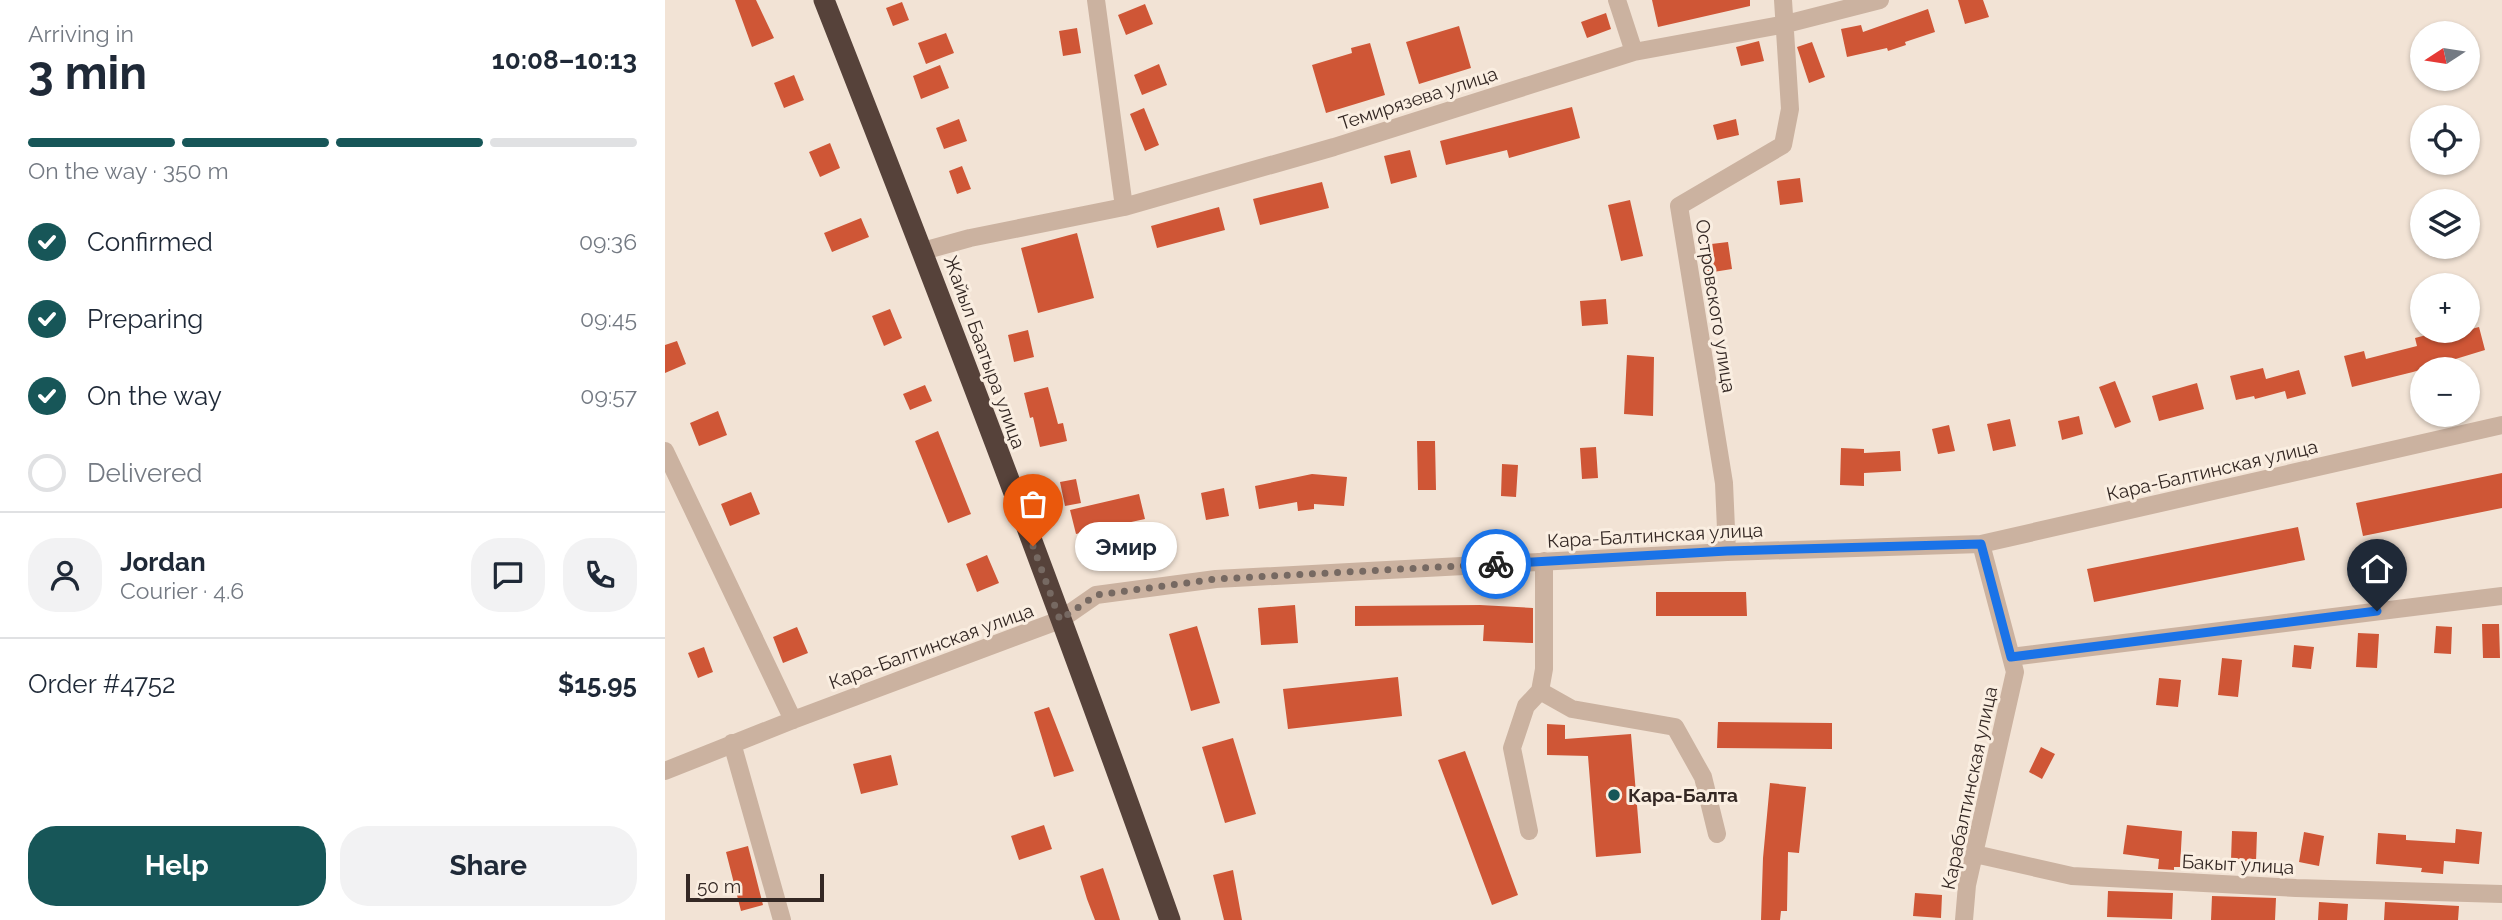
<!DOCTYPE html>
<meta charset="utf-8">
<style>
body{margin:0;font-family:Raleway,sans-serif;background:#f2f2f3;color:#1f2937;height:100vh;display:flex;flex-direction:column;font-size:26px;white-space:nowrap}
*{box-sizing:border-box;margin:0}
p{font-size:23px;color:#747a83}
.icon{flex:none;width:38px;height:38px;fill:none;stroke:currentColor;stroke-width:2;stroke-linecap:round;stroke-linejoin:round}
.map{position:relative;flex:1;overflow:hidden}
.side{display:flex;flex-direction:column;background:#fff;width:665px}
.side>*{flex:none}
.needle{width:46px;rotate:258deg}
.buttons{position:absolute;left:1745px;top:21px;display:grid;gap:14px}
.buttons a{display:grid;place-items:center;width:70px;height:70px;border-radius:50%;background:#fff;box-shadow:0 2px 5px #0004;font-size:35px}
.scale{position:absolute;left:21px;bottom:18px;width:138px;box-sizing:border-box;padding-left:7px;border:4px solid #342824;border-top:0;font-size:19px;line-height:24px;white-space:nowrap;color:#342824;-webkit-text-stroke:5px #faeee1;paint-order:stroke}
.pin{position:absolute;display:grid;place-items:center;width:60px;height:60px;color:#fff;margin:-72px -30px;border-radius:50% 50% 50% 0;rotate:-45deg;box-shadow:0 0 7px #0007}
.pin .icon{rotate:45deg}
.courier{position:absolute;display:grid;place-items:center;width:70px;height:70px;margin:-35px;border:5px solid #1a73e8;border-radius:50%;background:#fff;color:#222;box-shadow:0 2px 9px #0007}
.bubble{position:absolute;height:49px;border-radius:24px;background:#fff;box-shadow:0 2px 5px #0004;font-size:23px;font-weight:700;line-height:49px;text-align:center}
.summary em{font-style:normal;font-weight:700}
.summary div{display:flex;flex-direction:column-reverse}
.summary{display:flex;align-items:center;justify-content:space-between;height:119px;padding:0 28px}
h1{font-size:46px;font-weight:700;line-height:52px}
.bar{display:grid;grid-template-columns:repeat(4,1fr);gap:10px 7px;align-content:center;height:84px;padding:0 28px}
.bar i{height:9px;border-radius:5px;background:#e0e1e3}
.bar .current{background:#175658}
.bar p{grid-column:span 4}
.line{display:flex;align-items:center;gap:18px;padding:0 28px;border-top:2px solid #e0e1e3}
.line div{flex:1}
.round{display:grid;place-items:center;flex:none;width:74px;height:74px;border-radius:28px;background:#f2f2f3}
ol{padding:0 28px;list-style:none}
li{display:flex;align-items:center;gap:21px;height:77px}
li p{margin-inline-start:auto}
li .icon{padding:7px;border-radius:50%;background:#175658;color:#fff;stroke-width:4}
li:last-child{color:#747a83}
li i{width:38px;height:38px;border:4px solid #e0e1e3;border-radius:50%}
.primary-button{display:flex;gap:14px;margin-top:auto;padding:14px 28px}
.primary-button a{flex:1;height:80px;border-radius:28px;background:#175658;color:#fff;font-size:28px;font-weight:700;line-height:80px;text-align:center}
.primary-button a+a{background:#f2f2f3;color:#1f2937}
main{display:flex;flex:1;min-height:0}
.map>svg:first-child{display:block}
</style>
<main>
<section class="side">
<div class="summary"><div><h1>3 min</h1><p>Arriving in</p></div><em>10:08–10:13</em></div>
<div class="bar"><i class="current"></i><i class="current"></i><i class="current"></i><i></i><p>On the way · 350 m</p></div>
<ol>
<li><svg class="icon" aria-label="check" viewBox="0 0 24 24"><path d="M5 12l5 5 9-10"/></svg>Confirmed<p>09:36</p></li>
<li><svg class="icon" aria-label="check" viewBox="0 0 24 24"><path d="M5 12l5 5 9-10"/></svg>Preparing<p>09:45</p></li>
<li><svg class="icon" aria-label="check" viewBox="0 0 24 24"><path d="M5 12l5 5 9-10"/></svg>On the way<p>09:57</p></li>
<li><i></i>Delivered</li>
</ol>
<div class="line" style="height:126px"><a class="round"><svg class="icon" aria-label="person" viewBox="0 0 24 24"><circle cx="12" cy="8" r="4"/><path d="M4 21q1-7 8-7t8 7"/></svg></a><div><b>Jordan</b><p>Courier · 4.6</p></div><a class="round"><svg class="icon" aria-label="chat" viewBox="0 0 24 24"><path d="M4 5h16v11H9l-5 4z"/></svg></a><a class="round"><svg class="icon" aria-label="phone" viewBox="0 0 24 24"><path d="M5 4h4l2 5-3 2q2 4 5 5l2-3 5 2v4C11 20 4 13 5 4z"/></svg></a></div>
<div class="line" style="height:91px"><div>Order #4752</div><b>$15.95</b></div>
<div class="primary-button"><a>Help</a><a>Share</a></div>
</section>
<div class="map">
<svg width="1837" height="920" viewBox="0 0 1837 920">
<rect width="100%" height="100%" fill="#f2e3d5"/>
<path fill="#cf5636" d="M 70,0 L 91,0 L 109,38 L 87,47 Z
M 987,0 L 1085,0 L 1085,6 L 993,27 Z
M 1293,0 L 1318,0 L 1324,17 L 1300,24 Z
M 237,2 L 244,20 L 228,26 L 221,8 Z
M 480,4 L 488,24 L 461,35 L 453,15 Z
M 1263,9 L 1270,32 L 1240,42 L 1241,45 L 1223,51 L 1222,48 L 1182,57 L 1176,29 L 1196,25 L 1198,32 Z
M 941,13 L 946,29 L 922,38 L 916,22 Z
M 794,26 L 806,68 L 754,84 L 741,42 Z
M 412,28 L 416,53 L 398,56 L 394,31 Z
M 281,33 L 289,53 L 261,64 L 253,43 Z
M 1094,41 L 1099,61 L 1076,66 L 1071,47 Z
M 1147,42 L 1160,77 L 1144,83 L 1132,47 Z
M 705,43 L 720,95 L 661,113 L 647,65 L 687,53 L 686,48 Z
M 494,64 L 502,85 L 477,95 L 469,75 Z
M 275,65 L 284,88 L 256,99 L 248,76 Z
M 129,75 L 139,100 L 119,108 L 109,83 Z
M 907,107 L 915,138 L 844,158 L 842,150 L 781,165 L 775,141 Z
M 479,108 L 494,145 L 480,151 L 465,114 Z
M 294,119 L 302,141 L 279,149 L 271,128 Z
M 1071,119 L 1074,135 L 1052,140 L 1048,125 Z
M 165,143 L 175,168 L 155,177 L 144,152 Z
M 745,150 L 752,177 L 726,184 L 719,156 Z
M 297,166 L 306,189 L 292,194 L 284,171 Z
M 1135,178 L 1138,202 L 1115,205 L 1112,181 Z
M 657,182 L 664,208 L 595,225 L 588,199 Z
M 965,200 L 978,256 L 956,261 L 943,205 Z
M 554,207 L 560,230 L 492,248 L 486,226 Z
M 196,218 L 204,237 L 167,252 L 159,233 Z
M 412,233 L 429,298 L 373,313 L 356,248 Z
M 1063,242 L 1067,269 L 1042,273 L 1038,245 Z
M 941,299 L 943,324 L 917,326 L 915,301 Z
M 225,309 L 237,338 L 219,346 L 207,316 Z
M 1814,327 L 1820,350 L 1748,372 L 1687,387 L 1679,356 L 1699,351 L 1701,359 L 1752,346 L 1750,338 L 1773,332 L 1775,337 Z
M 363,330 L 369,357 L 349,362 L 343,335 Z
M 12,341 L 21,364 L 0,373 L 0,345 Z
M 962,355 L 989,357 L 988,416 L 959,414 Z
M 1598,368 L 1601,379 L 1634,370 L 1641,394 L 1622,399 L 1620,391 L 1590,399 L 1589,396 L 1571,400 L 1565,376 Z
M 1450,381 L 1466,422 L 1450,428 L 1434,387 Z
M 1532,383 L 1539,409 L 1494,421 L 1487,396 Z
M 260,385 L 267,401 L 245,410 L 238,394 Z
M 383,387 L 393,424 L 398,423 L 402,441 L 375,447 L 368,417 L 365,418 L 359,393 Z
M 53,411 L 62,435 L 34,446 L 25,423 Z
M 1414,416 L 1418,434 L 1397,440 L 1393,421 Z
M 1345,419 L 1351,446 L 1328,451 L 1322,424 Z
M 1284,425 L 1290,451 L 1273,454 L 1267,429 Z
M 273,431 L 306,514 L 283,523 L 250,441 Z
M 752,441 L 770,441 L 771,490 L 753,490 Z
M 931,447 L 933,478 L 917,479 L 915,448 Z
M 1176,448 L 1199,449 L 1199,453 L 1235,451 L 1236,471 L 1199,473 L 1199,486 L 1175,485 Z
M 837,464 L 853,465 L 851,497 L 836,496 Z
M 1837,473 L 1837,508 L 1698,536 L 1691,503 Z
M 647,474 L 682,477 L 679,506 L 649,504 L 649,509 L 633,511 L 632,502 L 594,509 L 590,486 Z
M 411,479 L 416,503 L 400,506 L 395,482 Z
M 559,488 L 564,516 L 541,520 L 536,493 Z
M 86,492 L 95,514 L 65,526 L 56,504 Z
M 474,494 L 480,519 L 411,534 L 405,510 Z
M 1633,527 L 1640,560 L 1429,602 L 1422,569 Z
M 322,555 L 334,583 L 312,592 L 301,564 Z
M 991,592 L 1081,592 L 1082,616 L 991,616 Z
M 630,605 L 633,643 L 596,645 L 593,608 Z
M 815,605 L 868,608 L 868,643 L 818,641 L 819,625 L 690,626 L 690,606 Z
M 1817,624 L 1834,624 L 1835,658 L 1818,658 Z
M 532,626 L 555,703 L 526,711 L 504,634 Z
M 1771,626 L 1787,627 L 1786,654 L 1769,653 Z
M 132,627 L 143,653 L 118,663 L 108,637 Z
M 1693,633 L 1714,634 L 1712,668 L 1691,667 Z
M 1629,645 L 1649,647 L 1646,669 L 1627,667 Z
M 39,647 L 48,672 L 33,678 L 23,653 Z
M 1557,658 L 1577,660 L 1573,697 L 1553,695 Z
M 733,677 L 737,716 L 623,729 L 618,689 Z
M 1494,678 L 1516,680 L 1513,707 L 1491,705 Z
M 384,707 L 409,771 L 389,777 L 369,712 Z
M 1053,722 L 1167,723 L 1167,749 L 1052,748 Z
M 882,724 L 900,725 L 900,739 L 966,734 L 976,853 L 931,857 L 923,756 L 882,755 Z
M 568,738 L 591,814 L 560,823 L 537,747 Z
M 1376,747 L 1390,754 L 1377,779 L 1364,772 Z
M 800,751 L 853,895 L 827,905 L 773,760 Z
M 226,755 L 233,785 L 196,794 L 188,764 Z
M 1105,783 L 1141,787 L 1134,853 L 1123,852 L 1122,911 L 1116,911 L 1115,920 L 1096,920 L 1098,858 Z
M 379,825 L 387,849 L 354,860 L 346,836 Z
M 1462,825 L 1517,831 L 1515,867 L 1509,867 L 1509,870 L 1493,869 L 1494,859 L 1458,854 Z
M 1791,829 L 1817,832 L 1814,864 L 1779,861 L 1778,874 L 1756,872 L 1757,868 L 1711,864 L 1713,833 L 1741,835 L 1741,840 L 1790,843 Z
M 1567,831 L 1592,832 L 1591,862 L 1566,860 Z
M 1639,832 L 1659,836 L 1654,866 L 1634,862 Z
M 83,846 L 98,905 L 76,911 L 61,852 Z
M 438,868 L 446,892 L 455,920 L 430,920 L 422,899 L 415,876 Z
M 568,870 L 577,920 L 559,920 L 548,875 Z
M 1443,891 L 1508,893 L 1507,919 L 1442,917 Z
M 1250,893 L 1277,895 L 1276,918 L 1248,916 Z
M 1547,896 L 1611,898 L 1610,920 L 1546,920 Z
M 1654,902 L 1683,904 L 1682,920 L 1653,920 Z
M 1720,902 L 1794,906 L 1793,920 L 1719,920 Z"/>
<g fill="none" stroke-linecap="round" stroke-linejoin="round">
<path stroke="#cbb2a0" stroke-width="18" d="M 431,0 L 459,207
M 952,0 L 969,52
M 258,251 L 305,238 L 459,207 L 669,147 L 969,52 L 1121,24 L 1215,0
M 0,451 L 128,720
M 1062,552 L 1059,483 L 1014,206 L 1118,145 L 1125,109 L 1118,0
M 1346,657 L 1837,596
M 875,691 L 907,709 L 1010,727 L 1038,777 L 1052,834
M 67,743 L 117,920
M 0,771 L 128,720 L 395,620 L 431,595 L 551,579 L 1062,552 L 1316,544 L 1837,425
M 864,831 L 847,748 L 861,706 L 875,691 L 879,669 L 879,561
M 1310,854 L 1407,876 L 1631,888 L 1837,894
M 1299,920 L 1302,885 L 1350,672 L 1316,544"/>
<path stroke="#56423a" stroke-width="21" d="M 159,0 C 279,305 396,611 505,920"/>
</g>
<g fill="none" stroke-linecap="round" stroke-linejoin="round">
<path stroke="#766962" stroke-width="7" stroke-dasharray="0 12.6" d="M 368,546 L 395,620 L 431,595 L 551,579 L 831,564"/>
<path stroke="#1a73e8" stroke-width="9" d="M 831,564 L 1062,551 L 1316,544 L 1346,657 L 1712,611"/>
</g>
<circle fill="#175658" stroke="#faeee1" stroke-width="2.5" cx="949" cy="795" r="7"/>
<g text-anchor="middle" stroke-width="6" stroke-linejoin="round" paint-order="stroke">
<g font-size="19" fill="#342824" stroke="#faeee1">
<text transform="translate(753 98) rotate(-18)" y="7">Темирязева улица</text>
<text transform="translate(1051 306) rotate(81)" y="7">Островского улица</text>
<text transform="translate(320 352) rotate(70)" y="7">Жайыл Баатыра улица</text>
<text transform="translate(1547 470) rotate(-13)" y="7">Кара-Балтинская улица</text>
<text transform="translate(990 535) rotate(-3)" y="7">Кара-Балтинская улица</text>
<text transform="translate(266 646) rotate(-20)" y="7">Кара-Балтинская улица</text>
<text transform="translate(1304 788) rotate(-78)" y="7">Карабалтинская улица</text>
<text transform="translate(1573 864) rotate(3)" y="7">Бакыт улица</text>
</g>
<g font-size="19" font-weight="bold" fill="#342824" stroke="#faeee1" text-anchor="start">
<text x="963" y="802">Кара-Балта</text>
</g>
</g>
</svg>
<div class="buttons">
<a><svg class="needle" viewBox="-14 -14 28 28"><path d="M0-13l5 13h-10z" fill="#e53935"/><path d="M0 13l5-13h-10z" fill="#747a83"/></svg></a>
<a><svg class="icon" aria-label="locate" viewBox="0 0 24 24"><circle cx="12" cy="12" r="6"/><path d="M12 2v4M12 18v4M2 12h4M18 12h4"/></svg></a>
<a><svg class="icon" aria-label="layers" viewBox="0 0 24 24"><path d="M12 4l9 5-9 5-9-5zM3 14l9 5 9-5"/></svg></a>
<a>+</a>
<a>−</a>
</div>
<div class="scale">50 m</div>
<div class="pin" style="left:368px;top:546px;background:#ea580c"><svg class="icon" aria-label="bag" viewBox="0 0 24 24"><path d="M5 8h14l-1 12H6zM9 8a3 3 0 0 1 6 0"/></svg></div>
<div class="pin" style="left:1712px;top:611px;background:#1f2937"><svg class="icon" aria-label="home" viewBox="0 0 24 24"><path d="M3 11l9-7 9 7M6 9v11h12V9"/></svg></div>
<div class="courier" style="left:831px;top:564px"><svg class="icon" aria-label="bike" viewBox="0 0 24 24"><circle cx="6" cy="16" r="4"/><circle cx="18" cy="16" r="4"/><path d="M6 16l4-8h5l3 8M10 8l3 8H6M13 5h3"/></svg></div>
<div class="bubble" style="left:410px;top:522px;width:102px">Эмир</div>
</div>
</main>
